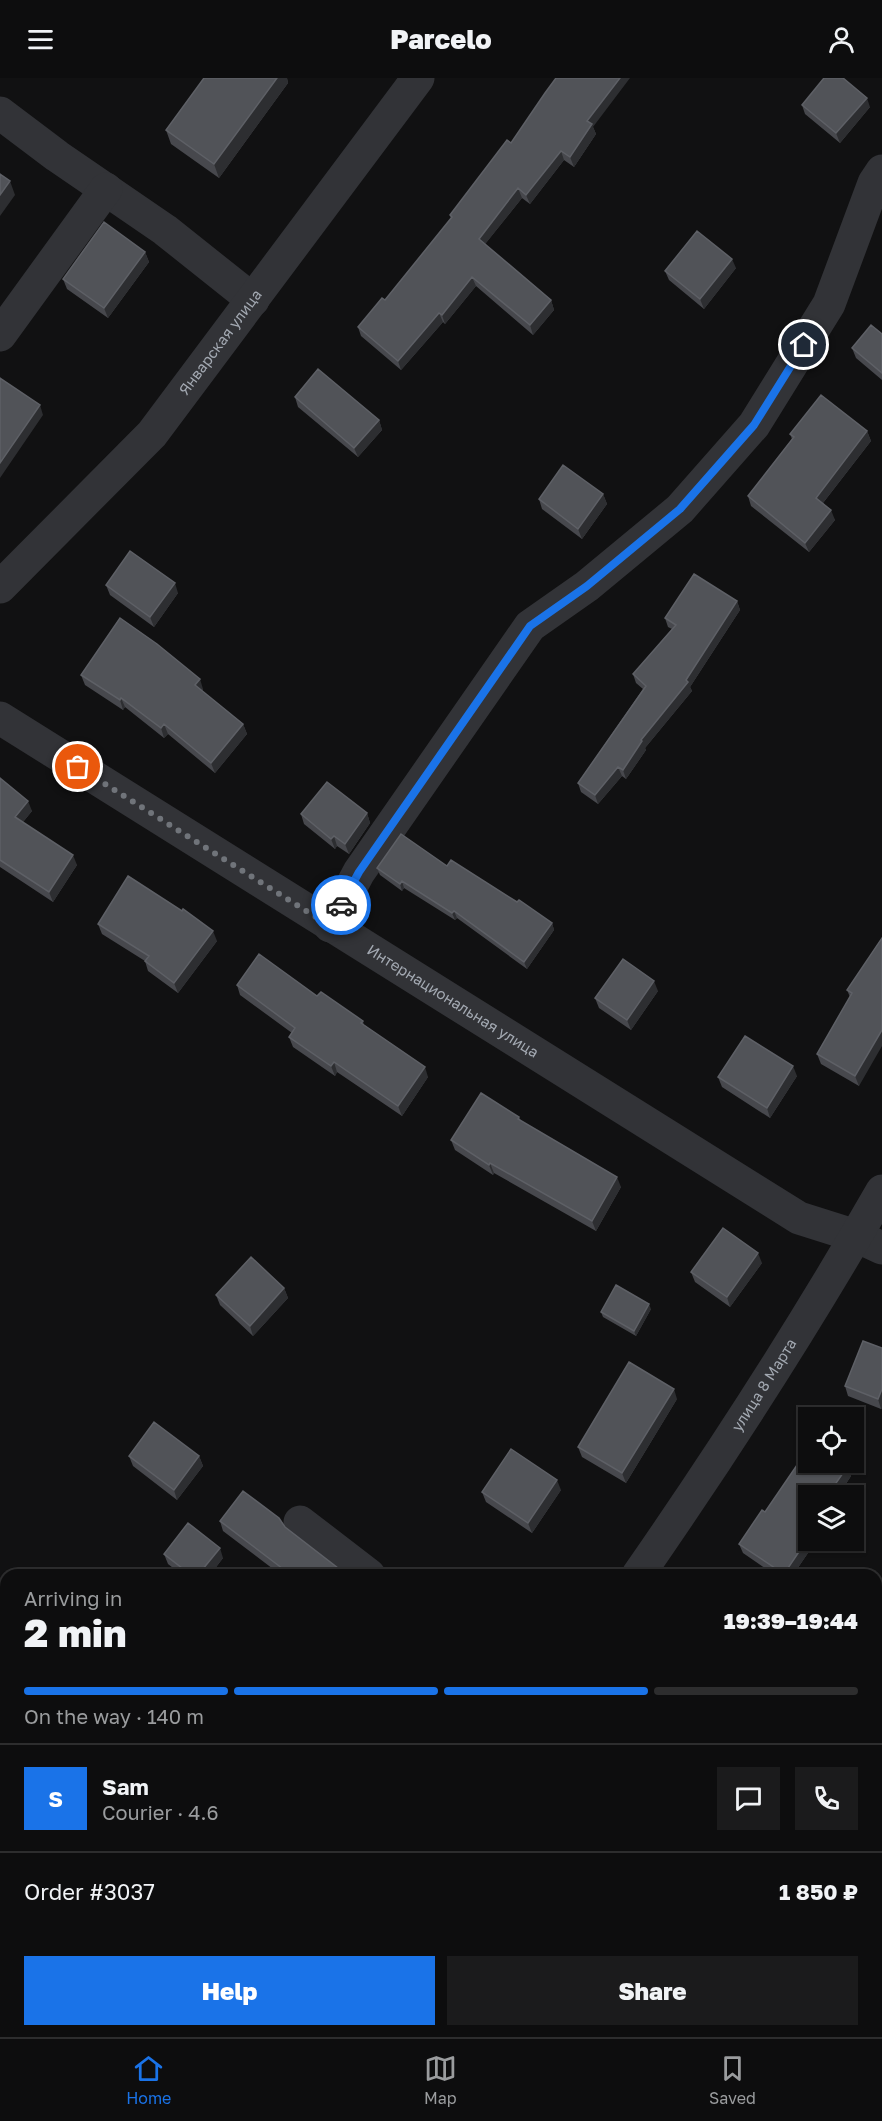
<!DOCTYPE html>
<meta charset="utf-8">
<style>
body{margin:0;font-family:"Golos Text",sans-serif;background:#1b1b1c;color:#f1f3f6;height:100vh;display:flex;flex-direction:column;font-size:22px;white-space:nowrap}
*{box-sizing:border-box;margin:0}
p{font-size:20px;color:#9a9c9e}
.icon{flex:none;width:33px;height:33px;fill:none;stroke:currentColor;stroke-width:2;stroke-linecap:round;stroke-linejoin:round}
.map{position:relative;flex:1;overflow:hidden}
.sheet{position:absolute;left:0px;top:1491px;width:882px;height:468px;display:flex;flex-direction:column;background:#0d0d0e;border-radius:18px 18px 0 0;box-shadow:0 2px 4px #0004,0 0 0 2px #2d2d2e}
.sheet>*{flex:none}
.controls{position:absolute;left:798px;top:1329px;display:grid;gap:12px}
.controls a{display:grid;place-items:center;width:66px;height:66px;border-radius:0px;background:#0d0d0e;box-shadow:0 2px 4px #0004,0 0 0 2px #2d2d2e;font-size:30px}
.pin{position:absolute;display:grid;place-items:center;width:51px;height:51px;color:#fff;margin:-26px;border:3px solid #fff;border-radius:50%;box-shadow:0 2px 6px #0007}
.courier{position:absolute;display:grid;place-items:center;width:60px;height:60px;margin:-30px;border:4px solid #1a73e8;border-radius:50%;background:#fff;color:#222;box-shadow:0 2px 8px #0007}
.summary em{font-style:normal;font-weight:800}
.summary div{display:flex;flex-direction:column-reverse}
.summary{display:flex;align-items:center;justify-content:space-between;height:102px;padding:0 24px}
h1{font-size:39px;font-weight:800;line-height:45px}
.bar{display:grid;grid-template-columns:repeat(4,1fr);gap:9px 6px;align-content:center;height:72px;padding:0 24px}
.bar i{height:8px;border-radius:4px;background:#2d2d2e}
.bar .active{background:#1a73e8}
.bar p{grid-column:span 4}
.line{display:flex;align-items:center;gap:15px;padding:0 24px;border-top:2px solid #2d2d2e}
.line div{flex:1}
.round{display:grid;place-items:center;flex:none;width:63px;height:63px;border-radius:0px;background:#1b1b1c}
.primary-button{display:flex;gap:12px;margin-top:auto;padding:12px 24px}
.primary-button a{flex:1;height:69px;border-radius:0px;background:#1a73e8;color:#fff;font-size:24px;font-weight:800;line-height:69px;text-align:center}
.primary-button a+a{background:#1b1b1c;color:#f1f3f6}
header{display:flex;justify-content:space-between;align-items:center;height:78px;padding:0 24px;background:#0d0d0e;font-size:27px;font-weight:800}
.dock{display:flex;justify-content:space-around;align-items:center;height:84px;border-top:2px solid #2d2d2e;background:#0d0d0e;font-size:16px;color:#9a9c9e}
.dock a{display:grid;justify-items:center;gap:3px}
.dock .active{color:#1a73e8}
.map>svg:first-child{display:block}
</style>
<header><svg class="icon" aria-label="menu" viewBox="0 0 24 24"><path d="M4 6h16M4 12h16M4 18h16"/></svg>Parcelo<svg class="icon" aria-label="person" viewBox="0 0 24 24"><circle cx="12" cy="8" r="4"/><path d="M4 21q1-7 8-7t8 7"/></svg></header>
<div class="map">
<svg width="882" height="1959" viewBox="0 0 882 1959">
<rect width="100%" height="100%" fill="#111112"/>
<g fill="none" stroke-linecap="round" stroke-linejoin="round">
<g stroke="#323337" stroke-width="33">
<path d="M 0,35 L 57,78 L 165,152 L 253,222"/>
<path d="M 0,257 L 106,111"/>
<path id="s1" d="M 0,509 L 152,356 L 418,0"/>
<path id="s2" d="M 0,640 L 799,1140 L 856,1158 L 882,1170"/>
<path d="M 330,848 L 359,794 L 530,548 L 587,508 L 680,431 L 754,347 L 829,226 L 874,105 L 882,93"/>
<path d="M 300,1444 L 369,1497"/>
<path id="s3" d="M 638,1497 C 724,1373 807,1244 882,1113"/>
<path d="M 0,1885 L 6,1888"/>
<path d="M 131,1953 L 143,1959"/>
<path d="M 295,1959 L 299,1953"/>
</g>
</g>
<path fill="#47484d" d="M 204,0 L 287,0 L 288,5 L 219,100 L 171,66 L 166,52 Z
M 802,27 L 870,29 L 840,65 L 805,36 Z
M 593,49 L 596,56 L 574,89 L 564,82 L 530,126 L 522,120 L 485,166 L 551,222 L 554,232 L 533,257 L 476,208 L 445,246 L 443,244 L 401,292 L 361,258 L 358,249 L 385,222 L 451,141 L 450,137 L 511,65 Z
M 145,174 L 149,184 L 108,240 L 67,211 L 63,201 Z
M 736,190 L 704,231 L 669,202 L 665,193 Z
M 882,256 L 882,302 L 856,280 L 852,270 Z
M 295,319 L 379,342 L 382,352 L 358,379 L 298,329 Z
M 867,353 L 871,363 L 823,425 L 835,442 L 809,474 L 751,428 L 748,418 L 792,361 L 790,356 Z
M 603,416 L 607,426 L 582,461 L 542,431 L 539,421 Z
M 106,507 L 178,515 L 154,549 L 110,517 Z
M 737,523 L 740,532 L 690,609 L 692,613 L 645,670 L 646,672 L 626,701 L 622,698 L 598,726 L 581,714 L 578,705 L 643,611 L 636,605 L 633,596 L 672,551 L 668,549 L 665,540 Z
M 81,597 L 203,611 L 202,613 L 243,646 L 247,656 L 215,695 L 168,656 L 164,660 L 125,629 L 123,632 L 85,607 Z
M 0,700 L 32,733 L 23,744 L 77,787 L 53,824 L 0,789 Z
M 367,735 L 370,745 L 349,776 L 337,768 L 335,771 L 304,746 L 301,736 Z
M 447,788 L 517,824 L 552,845 L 554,852 L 527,891 L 457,840 L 455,842 L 404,810 L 402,813 L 380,797 L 377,790 Z
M 98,846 L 217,863 L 178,915 L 148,893 L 145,883 L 102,856 Z
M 882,860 L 859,1008 L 821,986 L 817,976 L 850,919 L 847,912 Z
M 237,907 L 317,918 L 363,943 L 364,948 L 428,999 L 402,1038 L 337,994 L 335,998 L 293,969 L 289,959 L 292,955 L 240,917 Z
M 658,913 L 631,952 L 599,930 L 595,920 Z
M 797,998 L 770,1040 L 722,1009 L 718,999 Z
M 519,1039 L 521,1043 L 621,1109 L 596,1153 L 494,1095 L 493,1097 L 455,1072 L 451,1062 Z
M 762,1185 L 730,1229 L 695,1204 L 691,1194 Z
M 284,1210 L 288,1220 L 253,1258 L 220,1227 L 216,1217 Z
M 651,1231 L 636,1258 L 603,1239 L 601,1234 Z
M 882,1270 L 882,1330 L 881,1331 L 848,1318 L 845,1308 Z
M 677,1321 L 626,1405 L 582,1379 L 578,1369 Z
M 129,1378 L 199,1378 L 203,1388 L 177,1422 L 133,1388 Z
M 848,1388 L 851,1398 L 838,1418 L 808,1418 L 808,1460 L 807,1462 L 810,1472 L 793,1497 L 775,1497 L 743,1475 L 739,1466 L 765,1434 Z
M 561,1412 L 532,1455 L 486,1424 L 482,1414 Z
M 220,1443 L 285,1449 L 347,1497 L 281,1497 L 223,1453 Z
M 164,1476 L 223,1480 L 210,1497 L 182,1497 L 168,1486 Z
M 189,1953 L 217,1953 L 213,1959 L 199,1959 Z"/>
<path fill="#2d2e31" d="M 277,0 L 287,0 L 288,5 L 219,100 L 214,86 Z
M 620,0 L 630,0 L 593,49 L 596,56 L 574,89 L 570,79 L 587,43 Z
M 867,20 L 870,29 L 840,65 L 836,55 Z
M 561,73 L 564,82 L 530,126 L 526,117 Z
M 10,103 L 15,117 L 0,138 L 0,117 Z
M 518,110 L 522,120 L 482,170 L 479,161 Z
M 145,174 L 149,184 L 108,240 L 104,230 Z
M 732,181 L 736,190 L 704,231 L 700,221 Z
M 472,199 L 476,208 L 445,246 L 442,237 Z
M 551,222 L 554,232 L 533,257 L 530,247 Z
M 439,235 L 443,244 L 401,292 L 398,283 Z
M 40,327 L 43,337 L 0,400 L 0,385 Z
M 379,342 L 382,352 L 358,379 L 354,370 Z
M 867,353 L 871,363 L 819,430 L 816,420 Z
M 603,416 L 607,426 L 582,461 L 578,451 Z
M 831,432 L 835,442 L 809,474 L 805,465 Z
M 175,505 L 178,515 L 154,549 L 150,539 Z
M 737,523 L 740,532 L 690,609 L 692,613 L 645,670 L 646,672 L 626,701 L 623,692 L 641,662 L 686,602 Z
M 200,601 L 203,611 L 199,617 L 195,607 Z
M 121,620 L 125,629 L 123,632 L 120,622 Z
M 164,646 L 168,656 L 164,660 L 161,650 Z
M 243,646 L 247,656 L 215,695 L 211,685 Z
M 618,689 L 622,698 L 598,726 L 595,717 Z
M 28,723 L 32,733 L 19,749 L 15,739 Z
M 367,735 L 370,745 L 349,776 L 345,766 Z
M 334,758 L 337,768 L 335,771 L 331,761 Z
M 73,777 L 77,787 L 53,824 L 49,814 Z
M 402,803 L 404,810 L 402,813 L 400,806 Z
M 454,833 L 457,840 L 455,842 L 452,835 Z
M 552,845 L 554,852 L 527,891 L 524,884 Z
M 213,853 L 217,863 L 178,915 L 174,905 Z
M 654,903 L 658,913 L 631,952 L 627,942 Z
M 882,952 L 882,968 L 859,1008 L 855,998 Z
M 334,984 L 337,994 L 335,998 L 331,988 Z
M 793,988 L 797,998 L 770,1040 L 767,1030 Z
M 425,989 L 428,999 L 402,1038 L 398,1028 Z
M 490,1085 L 494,1095 L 493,1097 L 489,1087 Z
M 617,1099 L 621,1109 L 596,1153 L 592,1143 Z
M 758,1175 L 762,1185 L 730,1229 L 727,1219 Z
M 284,1210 L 288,1220 L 253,1258 L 250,1248 Z
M 649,1226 L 651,1231 L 636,1258 L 634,1253 Z
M 674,1311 L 677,1321 L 626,1405 L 622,1395 Z
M 882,1311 L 882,1330 L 881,1331 L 878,1321 Z
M 199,1378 L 203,1388 L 177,1422 L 174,1412 Z
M 848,1388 L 851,1398 L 838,1418 L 827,1418 Z
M 557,1402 L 561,1412 L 532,1455 L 528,1445 Z
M 808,1445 L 808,1460 L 807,1462 L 810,1472 L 793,1497 L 784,1497 L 784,1496 L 800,1457 Z
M 220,1470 L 223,1480 L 210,1497 L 198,1497 Z
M 6,1799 L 6,1816 L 0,1829 L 0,1812 Z
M 207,1953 L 217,1953 L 213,1959 L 207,1959 L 206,1956 Z
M 422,1953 L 431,1953 L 428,1959 L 419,1959 Z"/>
<path fill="#515358" stroke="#5e6066" stroke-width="1.5" d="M 204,0 L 277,0 L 214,86 L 166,52 Z
M 556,0 L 620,0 L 587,43 L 592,46 L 570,79 L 561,73 L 526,117 L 518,110 L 479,161 L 551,222 L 530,247 L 472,199 L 442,237 L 439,235 L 398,283 L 358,249 L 382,220 L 385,222 L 452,139 L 450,137 L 507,62 L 511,65 L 545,15 Z
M 824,0 L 843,0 L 867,20 L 836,55 L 802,27 Z
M 0,96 L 10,103 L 0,117 Z
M 104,144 L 145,174 L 104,230 L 63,201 Z
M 697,153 L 732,181 L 700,221 L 665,193 Z
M 871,247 L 882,256 L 882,295 L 852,270 Z
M 318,291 L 379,342 L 354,370 L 295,319 Z
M 0,300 L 40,327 L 0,385 Z
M 821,317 L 867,353 L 816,420 L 831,432 L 805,465 L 748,418 L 794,359 L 790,356 Z
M 563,387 L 603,416 L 578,451 L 539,421 Z
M 130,473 L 175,505 L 150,539 L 106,507 Z
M 694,496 L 737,523 L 686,602 L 688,604 L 641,662 L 642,663 L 623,692 L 618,689 L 595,717 L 578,705 L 646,608 L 633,596 L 676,547 L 665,540 Z
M 120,540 L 157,566 L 200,601 L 195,607 L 243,646 L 211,685 L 164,646 L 161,650 L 121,620 L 120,622 L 81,597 Z
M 0,700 L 28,723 L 15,739 L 73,777 L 49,814 L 0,782 Z
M 327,704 L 367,735 L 345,766 L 334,758 L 331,761 L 301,736 Z
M 401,756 L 447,788 L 451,782 L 517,824 L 519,822 L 552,845 L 524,884 L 454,833 L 452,835 L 402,803 L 400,806 L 377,790 Z
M 128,798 L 182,833 L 183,831 L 213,853 L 174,905 L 145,883 L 149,878 L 98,846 Z
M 882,860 L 882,952 L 855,998 L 817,976 L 852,915 L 847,912 Z
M 259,876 L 317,918 L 321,914 L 363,943 L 361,945 L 425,989 L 398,1028 L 334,984 L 331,988 L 289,959 L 295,950 L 237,907 Z
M 623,881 L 654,903 L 627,942 L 595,920 Z
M 745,958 L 793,988 L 767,1030 L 718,999 Z
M 481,1015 L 519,1039 L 518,1041 L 617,1099 L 592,1143 L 490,1085 L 489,1087 L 451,1062 Z
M 723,1150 L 758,1175 L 727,1219 L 691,1194 Z
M 251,1179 L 284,1210 L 250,1248 L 216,1217 Z
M 616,1207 L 649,1226 L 634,1253 L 601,1234 Z
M 863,1263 L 882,1270 L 882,1311 L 878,1321 L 845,1308 Z
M 629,1284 L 674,1311 L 622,1395 L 578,1369 Z
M 154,1344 L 199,1378 L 174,1412 L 129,1378 Z
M 511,1371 L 557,1402 L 528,1445 L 482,1414 Z
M 808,1371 L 808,1384 L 843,1384 L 848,1388 L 827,1418 L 808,1418 L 808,1445 L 800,1457 L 807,1462 L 784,1496 L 739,1466 L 762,1432 L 765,1434 Z
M 243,1413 L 279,1440 L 285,1449 L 347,1497 L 284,1497 L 287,1494 L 220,1443 Z
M 188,1445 L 220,1470 L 198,1497 L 191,1497 L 164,1476 Z
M 0,1776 L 6,1779 L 6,1799 L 0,1812 Z
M 378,1953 L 422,1953 L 419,1959 L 382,1959 L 376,1956 Z"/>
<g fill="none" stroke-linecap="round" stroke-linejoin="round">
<path stroke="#70747a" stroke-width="6" stroke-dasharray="0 10.8" d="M 78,689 L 330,848 L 341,827"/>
<path stroke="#1a73e8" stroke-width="8" d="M 341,827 L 359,794 L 530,548 L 587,508 L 680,431 L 754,347 L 804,267"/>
</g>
<g text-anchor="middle" stroke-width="6" stroke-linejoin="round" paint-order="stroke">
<g font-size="15" fill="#a3a9b2" stroke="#0c0c0d">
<text dy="5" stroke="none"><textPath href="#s1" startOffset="330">Январская улица</textPath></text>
<text dy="5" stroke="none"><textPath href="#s2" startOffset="534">Интернациональная улица</textPath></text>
<text dy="5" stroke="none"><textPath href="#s3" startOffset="228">улица 8 Марта</textPath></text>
</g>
</g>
</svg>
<div class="controls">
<a><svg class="icon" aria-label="locate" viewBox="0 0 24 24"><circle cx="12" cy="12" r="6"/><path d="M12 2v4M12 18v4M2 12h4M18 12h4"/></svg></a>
<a><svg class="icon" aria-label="layers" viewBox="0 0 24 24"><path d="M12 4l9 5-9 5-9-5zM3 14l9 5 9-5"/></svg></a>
</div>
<div class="pin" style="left:78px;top:689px;background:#ea580c"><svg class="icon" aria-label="bag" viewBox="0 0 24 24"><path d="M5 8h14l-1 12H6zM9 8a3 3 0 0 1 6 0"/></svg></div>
<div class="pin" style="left:804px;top:267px;background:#1f2937"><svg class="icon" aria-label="home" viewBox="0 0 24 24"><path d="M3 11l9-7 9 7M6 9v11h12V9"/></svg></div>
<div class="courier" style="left:341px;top:827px"><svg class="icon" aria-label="car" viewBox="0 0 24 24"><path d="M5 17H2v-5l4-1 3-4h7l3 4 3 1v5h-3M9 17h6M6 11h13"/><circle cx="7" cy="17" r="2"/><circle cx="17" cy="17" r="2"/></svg></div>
<section class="sheet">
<div class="summary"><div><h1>2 min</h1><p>Arriving in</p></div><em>19:39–19:44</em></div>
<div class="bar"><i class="active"></i><i class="active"></i><i class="active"></i><i></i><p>On the way · 140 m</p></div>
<div class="line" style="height:108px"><b class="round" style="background:#1a73e8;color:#fff">S</b><div><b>Sam</b><p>Courier · 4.6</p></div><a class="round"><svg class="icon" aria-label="chat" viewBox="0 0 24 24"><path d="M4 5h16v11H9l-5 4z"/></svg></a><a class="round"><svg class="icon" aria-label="phone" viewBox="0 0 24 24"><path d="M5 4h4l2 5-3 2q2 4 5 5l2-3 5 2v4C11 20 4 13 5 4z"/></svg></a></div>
<div class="line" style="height:78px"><div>Order #3037</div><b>1 850 ₽</b></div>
<div class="primary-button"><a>Help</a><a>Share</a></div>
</section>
</div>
<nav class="dock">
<a class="active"><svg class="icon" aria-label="home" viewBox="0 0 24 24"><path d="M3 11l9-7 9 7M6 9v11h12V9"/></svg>Home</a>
<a><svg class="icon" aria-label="map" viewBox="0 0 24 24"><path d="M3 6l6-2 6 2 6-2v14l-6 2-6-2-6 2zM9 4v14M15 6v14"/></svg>Map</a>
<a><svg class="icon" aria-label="saved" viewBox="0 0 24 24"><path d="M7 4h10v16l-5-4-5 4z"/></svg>Saved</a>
</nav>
